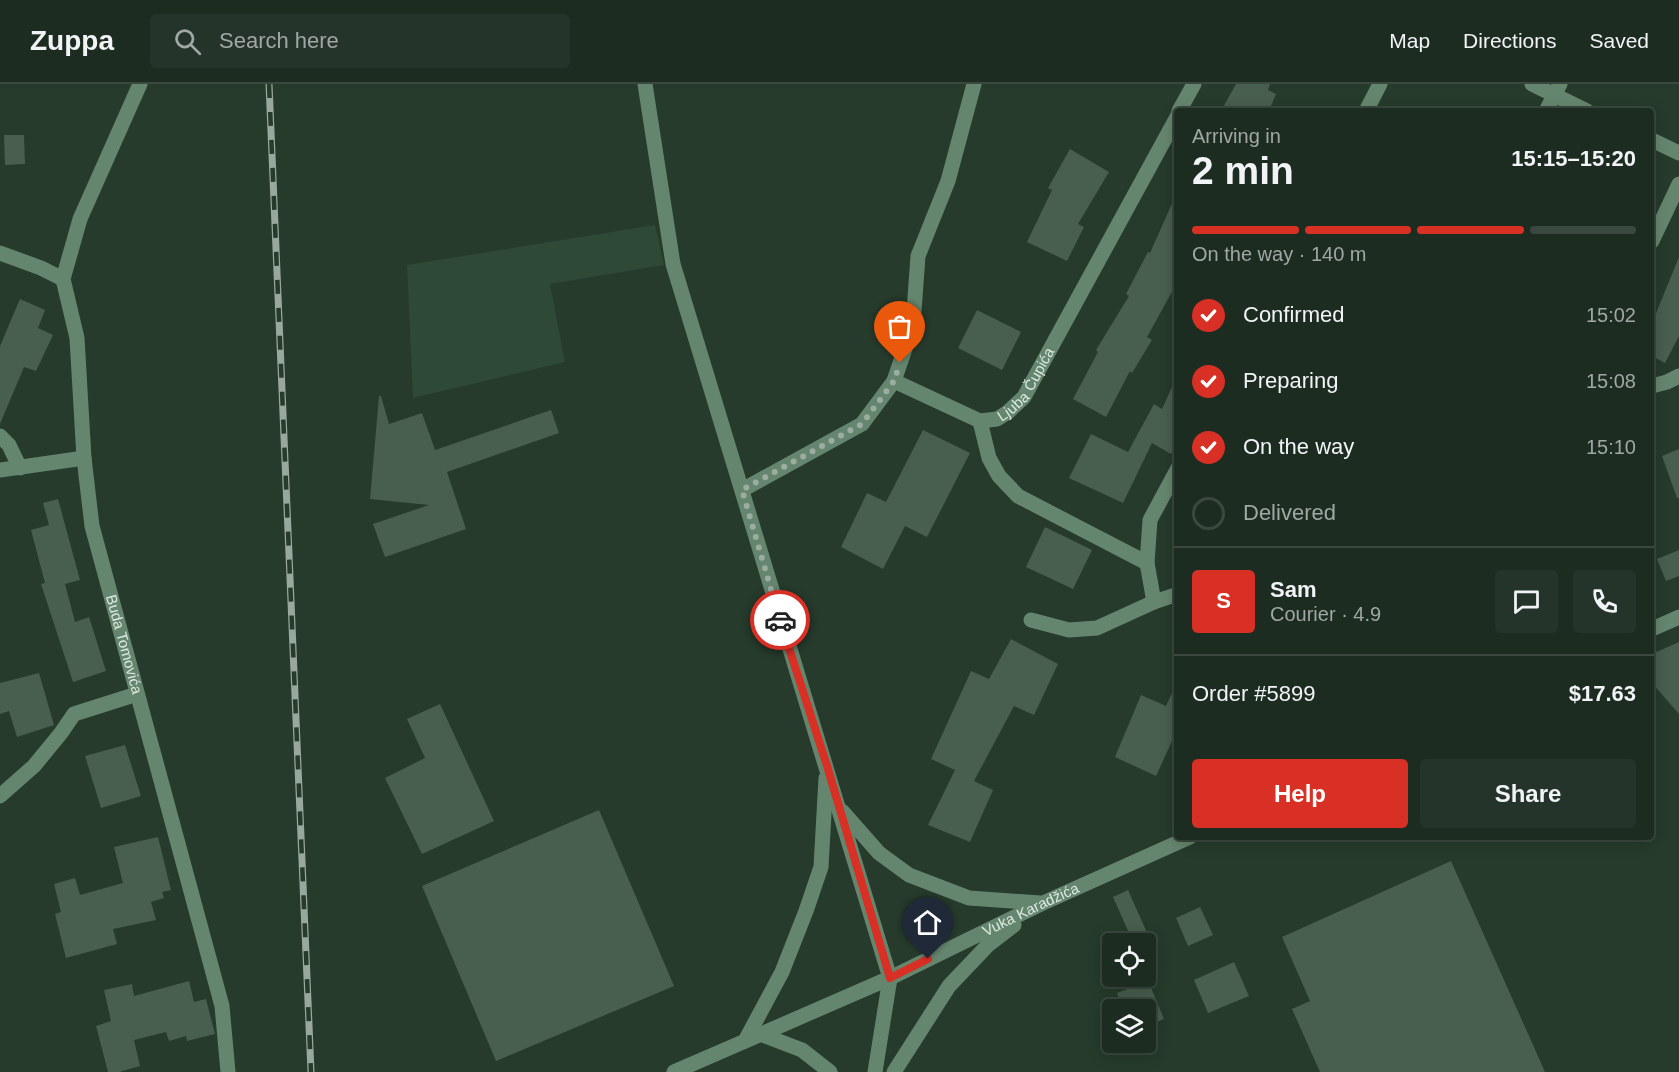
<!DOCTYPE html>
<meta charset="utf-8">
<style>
body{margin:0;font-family:Arial,sans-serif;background:#25342a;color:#f1f3f6;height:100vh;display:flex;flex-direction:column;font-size:22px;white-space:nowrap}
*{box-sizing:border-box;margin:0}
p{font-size:20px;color:#a0a7a5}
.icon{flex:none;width:33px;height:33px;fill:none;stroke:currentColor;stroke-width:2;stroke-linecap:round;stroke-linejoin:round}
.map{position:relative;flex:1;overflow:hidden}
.panel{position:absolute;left:1174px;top:24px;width:480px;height:732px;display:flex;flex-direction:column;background:#1c2c21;border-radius:6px;box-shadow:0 3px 15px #0003,0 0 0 2px #3a483f}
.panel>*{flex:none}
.tools{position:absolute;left:1102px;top:849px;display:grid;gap:12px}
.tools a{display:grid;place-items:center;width:54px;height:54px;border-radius:6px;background:#1c2c21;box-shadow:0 3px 15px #0003,0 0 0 2px #3a483f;font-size:30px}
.pin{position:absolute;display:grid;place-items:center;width:51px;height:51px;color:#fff;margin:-62px -26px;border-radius:50% 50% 50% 0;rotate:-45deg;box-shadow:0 0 6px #0007}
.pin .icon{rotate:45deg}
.courier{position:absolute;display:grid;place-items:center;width:60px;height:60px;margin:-30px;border:4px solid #d93025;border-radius:50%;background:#fff;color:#222;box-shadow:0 2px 8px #0007}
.overview em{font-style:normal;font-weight:700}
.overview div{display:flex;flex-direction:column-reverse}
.overview{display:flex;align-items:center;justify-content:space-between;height:102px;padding:0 18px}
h1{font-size:39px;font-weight:700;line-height:45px}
.bar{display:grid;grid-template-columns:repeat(4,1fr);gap:9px 6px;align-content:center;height:72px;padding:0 18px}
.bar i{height:8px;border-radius:4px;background:#3a483f}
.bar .on{background:#d93025}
.bar p{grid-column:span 4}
.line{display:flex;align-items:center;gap:15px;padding:0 18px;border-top:2px solid #3a483f}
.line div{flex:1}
.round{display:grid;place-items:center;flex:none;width:63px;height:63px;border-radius:6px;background:#25342a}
ol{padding:0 18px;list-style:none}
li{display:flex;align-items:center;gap:18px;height:66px}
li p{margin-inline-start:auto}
li .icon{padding:6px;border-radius:50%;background:#d93025;color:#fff;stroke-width:4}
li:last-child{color:#a0a7a5}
li i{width:33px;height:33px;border:3px solid #3a483f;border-radius:50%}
.primary-button{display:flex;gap:12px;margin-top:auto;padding:12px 18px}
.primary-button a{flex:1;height:69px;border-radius:6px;background:#d93025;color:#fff;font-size:24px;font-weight:700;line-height:69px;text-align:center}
.primary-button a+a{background:#25342a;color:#f1f3f6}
header{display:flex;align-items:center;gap:36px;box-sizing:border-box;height:84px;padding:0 30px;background:#1c2c21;border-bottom:2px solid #3a483f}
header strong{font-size:28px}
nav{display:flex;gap:33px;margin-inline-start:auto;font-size:21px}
.search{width:420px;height:54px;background:#25342a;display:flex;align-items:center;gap:15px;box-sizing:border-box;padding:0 21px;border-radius:6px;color:#a0a7a5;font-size:22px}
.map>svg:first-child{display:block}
</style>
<header>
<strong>Zuppa</strong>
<div class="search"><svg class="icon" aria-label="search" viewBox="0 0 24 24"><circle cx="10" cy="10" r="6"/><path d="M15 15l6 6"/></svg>Search here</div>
<nav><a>Map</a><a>Directions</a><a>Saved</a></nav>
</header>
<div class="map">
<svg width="1679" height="988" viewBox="0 0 1679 988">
<rect width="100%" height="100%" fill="#263b2c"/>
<path fill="#2e4936" d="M 655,141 L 664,181 L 550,200 L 565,278 L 413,314 L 407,181 Z"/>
<path fill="#485e4e" d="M 1236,0 L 1270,0 L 1268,6 L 1276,10 L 1269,27 L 1221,27 Z
M 4,51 L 24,51 L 25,80 L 5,81 Z
M 1070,65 L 1109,88 L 1078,140 L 1084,143 L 1067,177 L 1027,158 L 1052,106 L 1048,104 Z
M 1178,106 L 1178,197 L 1147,253 L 1152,256 L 1132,289 L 1130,287 L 1106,333 L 1073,315 L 1098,268 L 1096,266 L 1129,212 L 1126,210 L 1148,168 L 1150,169 Z
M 1679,173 L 1679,252 L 1665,279 L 1652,272 L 1652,239 Z
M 20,215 L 45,226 L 38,244 L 53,251 L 36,287 L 24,283 L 0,340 L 0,262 Z
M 977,226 L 1021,248 L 1002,286 L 958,264 Z
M 1178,290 L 1178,357 L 1171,370 L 1152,359 L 1123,419 L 1069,394 L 1091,350 L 1128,368 L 1154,320 L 1162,325 Z
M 379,312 L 381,312 L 389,340 L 422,329 L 435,366 L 551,326 L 559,349 L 447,388 L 466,445 L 385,473 L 373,440 L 429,421 L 370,415 Z
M 923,346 L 970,369 L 927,453 L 905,442 L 883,485 L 841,463 L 867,409 L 886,418 Z
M 1679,365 L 1679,414 L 1677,414 L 1662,372 Z
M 58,415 L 80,496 L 65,500 L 75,538 L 89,533 L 106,587 L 73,598 L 41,500 L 45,499 L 31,446 L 49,441 L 43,419 Z
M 1045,443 L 1092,466 L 1073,505 L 1026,483 Z
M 1679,466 L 1679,492 L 1666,497 L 1657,475 Z
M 1011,555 L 1058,580 L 1034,631 L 1014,622 L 974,697 L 993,706 L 970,758 L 928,741 L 955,686 L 931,675 L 971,587 L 989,595 Z
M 1679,558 L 1679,630 L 1652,599 L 1652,570 Z
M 39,589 L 54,641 L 17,653 L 9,627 L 0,630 L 0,599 Z
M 1178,596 L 1178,644 L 1156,692 L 1115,673 L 1141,611 L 1166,622 Z
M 440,620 L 494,737 L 422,770 L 385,694 L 425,674 L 407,635 Z
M 125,661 L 141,712 L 101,724 L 85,672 Z
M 599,726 L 674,902 L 496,977 L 422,802 Z
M 158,753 L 171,806 L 162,808 L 164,814 L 151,818 L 156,836 L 113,845 L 117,860 L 66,874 L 55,830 L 61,828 L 54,800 L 75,794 L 80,811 L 123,799 L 114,763 Z
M 1451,777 L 1545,988 L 1320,988 L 1292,925 L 1310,917 L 1282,853 Z
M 1128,806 L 1148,851 L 1133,858 L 1113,813 Z
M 1200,823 L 1213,851 L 1188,862 L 1176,834 Z
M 1234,878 L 1249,912 L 1208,929 L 1194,896 Z
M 1146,892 L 1164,935 L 1146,942 L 1146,926 L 1124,926 L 1117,909 L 1146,898 Z
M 189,897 L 194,918 L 206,915 L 215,950 L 187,957 L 186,952 L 169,957 L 166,948 L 134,956 L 140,982 L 119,988 L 108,988 L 96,942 L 111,937 L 104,906 L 132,900 L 134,912 Z"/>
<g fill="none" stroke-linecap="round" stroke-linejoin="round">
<g stroke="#65866e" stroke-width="15">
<path id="s1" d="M 140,0 L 80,135 L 63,195 L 77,254 L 84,374 L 92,442 L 222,922 L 228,988"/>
<path d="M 645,0 L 673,180 L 890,894 L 875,988"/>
<path d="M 1532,0 L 1587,27"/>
<path d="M 1179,27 L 1194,0"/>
<path d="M 1366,27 L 1380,0"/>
<path d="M 1546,27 L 1560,0"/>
<path d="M 1652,56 L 1679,69"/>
<path d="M 1652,157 L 1679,100"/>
<path d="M 0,169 L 41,184 L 63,195"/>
<path id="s2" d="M 894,297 L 980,337 L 997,335 L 1008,328 L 1024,313 L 1178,31"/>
<path d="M 1652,302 L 1667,298 L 1679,292"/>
<path d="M 980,337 L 989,374 L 999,392 L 1018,412 L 1147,479"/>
<path d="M 0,352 L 9,361 L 20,384"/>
<path d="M 0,386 L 84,374"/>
<path d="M 742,406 L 862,340 L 894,297 L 913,241 L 918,172 L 948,97 L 974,0"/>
<path d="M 1154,518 L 1147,479 L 1150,436 L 1178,384"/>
<path d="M 1031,536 L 1069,546 L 1097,544 L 1154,518 L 1178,510"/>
<path d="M 1652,545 L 1679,533"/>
<path d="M 0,712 L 34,682 L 61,649 L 74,630 L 137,610"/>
<path d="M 842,727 L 879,769 L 909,791 L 969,814 L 1040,819"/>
<path d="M 760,950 L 802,966 L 830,988"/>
<path d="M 745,957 L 782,888 L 806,827 L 821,783 L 826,694"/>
<path id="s3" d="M 674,988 L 890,894 L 1043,819 L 1190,753"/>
<path d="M 894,988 L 949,902 L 988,861 L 1014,841"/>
</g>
<defs>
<path id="rail" d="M 269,0 L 311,988"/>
</defs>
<use href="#rail" stroke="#99a89d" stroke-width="7"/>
<use href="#rail" stroke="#263b2c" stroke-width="4.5" stroke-dasharray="14" stroke-linecap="butt"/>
</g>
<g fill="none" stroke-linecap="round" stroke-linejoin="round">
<path stroke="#9daca1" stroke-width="6" stroke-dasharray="0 10.8" d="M 780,536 L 742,406 L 862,340 L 894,297 L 900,279"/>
<path stroke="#d93025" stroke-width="8" d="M 780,536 L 827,682 L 890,894 L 928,875"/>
</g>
<g text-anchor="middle" stroke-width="4.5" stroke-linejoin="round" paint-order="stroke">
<g font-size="15" fill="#dde9e0" stroke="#263b2c">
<text dy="5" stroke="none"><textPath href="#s2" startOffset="158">Ljuba Čupića</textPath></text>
<text dy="5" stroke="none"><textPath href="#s1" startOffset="582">Buda Tomovića</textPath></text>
<text dy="5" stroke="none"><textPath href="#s3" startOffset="392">Vuka Karadžića</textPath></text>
</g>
</g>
</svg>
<div class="tools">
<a><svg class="icon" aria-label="locate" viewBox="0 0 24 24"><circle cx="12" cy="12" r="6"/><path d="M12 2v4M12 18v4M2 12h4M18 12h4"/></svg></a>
<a><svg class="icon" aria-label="layers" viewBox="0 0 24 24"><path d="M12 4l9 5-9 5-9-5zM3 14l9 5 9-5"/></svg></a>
</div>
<div class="pin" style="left:900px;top:279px;background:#ea580c"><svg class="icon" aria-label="bag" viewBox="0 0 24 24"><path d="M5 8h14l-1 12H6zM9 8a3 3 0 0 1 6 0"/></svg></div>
<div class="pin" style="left:928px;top:875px;background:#1f2937"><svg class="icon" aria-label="home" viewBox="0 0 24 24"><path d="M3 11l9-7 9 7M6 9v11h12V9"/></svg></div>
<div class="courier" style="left:780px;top:536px"><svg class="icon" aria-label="car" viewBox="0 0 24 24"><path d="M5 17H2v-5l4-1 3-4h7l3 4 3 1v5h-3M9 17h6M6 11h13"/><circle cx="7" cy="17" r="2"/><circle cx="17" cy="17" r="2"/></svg></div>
<section class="panel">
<div class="overview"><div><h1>2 min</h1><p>Arriving in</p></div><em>15:15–15:20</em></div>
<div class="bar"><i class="on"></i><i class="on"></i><i class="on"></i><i></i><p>On the way · 140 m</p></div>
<ol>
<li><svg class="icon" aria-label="check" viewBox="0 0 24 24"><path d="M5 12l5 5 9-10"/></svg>Confirmed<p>15:02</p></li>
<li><svg class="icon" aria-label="check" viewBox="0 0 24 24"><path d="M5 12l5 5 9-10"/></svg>Preparing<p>15:08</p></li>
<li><svg class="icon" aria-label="check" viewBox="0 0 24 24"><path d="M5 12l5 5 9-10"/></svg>On the way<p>15:10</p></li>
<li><i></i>Delivered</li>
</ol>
<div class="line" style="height:108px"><b class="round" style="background:#d93025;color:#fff">S</b><div><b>Sam</b><p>Courier · 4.9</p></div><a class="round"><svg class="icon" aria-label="chat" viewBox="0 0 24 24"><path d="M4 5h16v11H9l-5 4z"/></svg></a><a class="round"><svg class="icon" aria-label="phone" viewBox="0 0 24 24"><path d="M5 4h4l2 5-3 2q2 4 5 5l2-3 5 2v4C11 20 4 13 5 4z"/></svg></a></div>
<div class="line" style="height:78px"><div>Order #5899</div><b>$17.63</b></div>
<div class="primary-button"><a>Help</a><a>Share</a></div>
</section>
</div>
